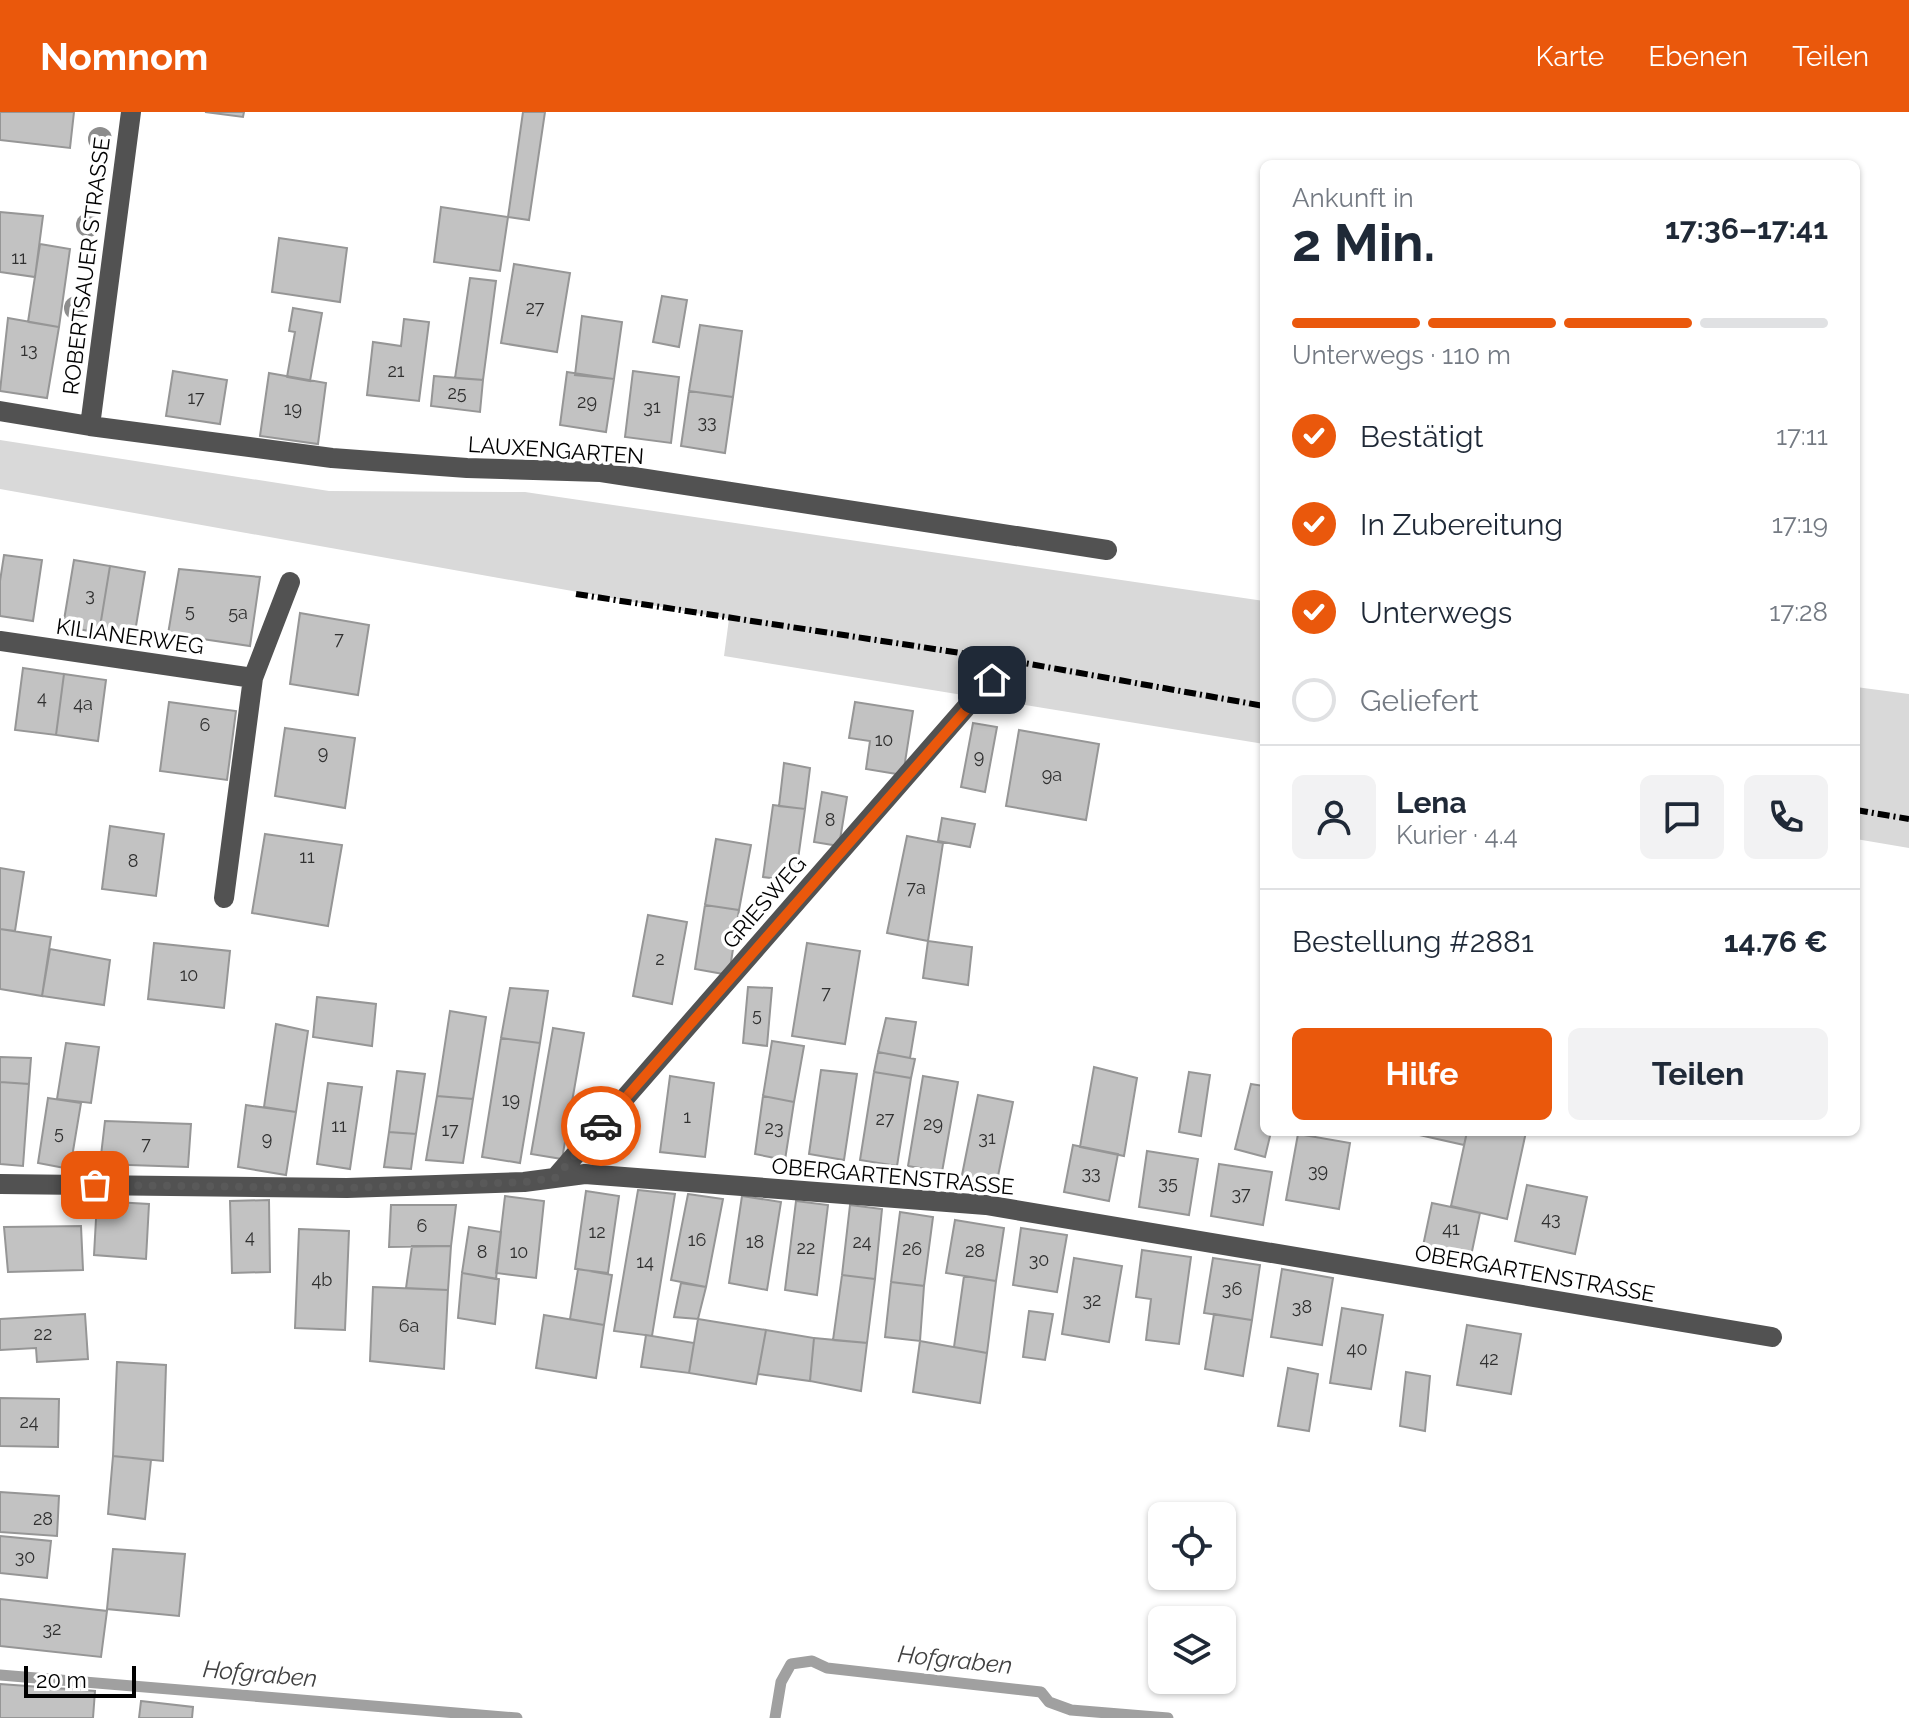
<!DOCTYPE html>
<html lang="de">
<meta charset="utf-8">
<style>
body{margin:0;font-family:Raleway,sans-serif;background:#f2f2f3;color:#1f2937;height:100vh;display:flex;flex-direction:column;font-size:30px;white-space:nowrap}
*{box-sizing:border-box;margin:0}
p{font-size:26px;color:#747a83}
.icon{flex:none;width:44px;height:44px;fill:none;stroke:currentColor;stroke-width:2;stroke-linecap:round;stroke-linejoin:round}
.map{position:relative;flex:1;overflow:hidden}
.drawer{position:absolute;left:1260px;top:48px;width:600px;height:976px;display:flex;flex-direction:column;background:#fff;border-radius:12px;box-shadow:0 2px 6px #0004}
.drawer>*{flex:none}
.fabs{position:absolute;left:1148px;top:1390px;display:grid;gap:16px}
.fabs a{display:grid;place-items:center;width:88px;height:88px;border-radius:12px;background:#fff;box-shadow:0 2px 6px #0004;font-size:40px}
.scale{position:absolute;left:24px;bottom:20px;width:112px;box-sizing:border-box;padding-left:8px;border:4px solid #000;border-top:0;font-size:22px;line-height:28px;white-space:nowrap;color:#000;-webkit-text-stroke:6px #fff;paint-order:stroke}
.pin{position:absolute;display:grid;place-items:center;width:68px;height:68px;color:#fff;margin:-34px;border-radius:16px;box-shadow:0 4px 12px #0006}
.courier{position:absolute;display:grid;place-items:center;width:80px;height:80px;margin:-40px;border:6px solid #ea580c;border-radius:50%;background:#fff;color:#222;box-shadow:0 2px 10px #0007}
.summary em{font-style:normal;font-weight:700}
.summary div{display:flex;flex-direction:column-reverse}
.summary{display:flex;align-items:center;justify-content:space-between;height:136px;padding:0 32px}
h1{font-size:52px;font-weight:700;line-height:60px}
.bar{display:grid;grid-template-columns:repeat(4,1fr);gap:12px 8px;align-content:center;height:96px;padding:0 32px}
.bar i{height:10px;border-radius:6px;background:#e0e1e3}
.bar .on{background:#ea580c}
.bar p{grid-column:span 4}
.line{display:flex;align-items:center;gap:20px;padding:0 32px;border-top:2px solid #e0e1e3}
.line div{flex:1}
.round{display:grid;place-items:center;flex:none;width:84px;height:84px;border-radius:12px;background:#f2f2f3}
ol{padding:0 32px;list-style:none}
li{display:flex;align-items:center;gap:24px;height:88px}
li p{margin-inline-start:auto}
li .icon{padding:8px;border-radius:50%;background:#ea580c;color:#fff;stroke-width:4}
li:last-child{color:#747a83}
li i{width:44px;height:44px;border:4px solid #e0e1e3;border-radius:50%}
.cta{display:flex;gap:16px;margin-top:auto;padding:16px 32px}
.cta a{flex:1;height:92px;border-radius:12px;background:#ea580c;color:#fff;font-size:32px;font-weight:700;line-height:92px;text-align:center}
.cta a+a{background:#f2f2f3;color:#1f2937}
header{display:flex;align-items:center;gap:48px;box-sizing:border-box;height:112px;padding:0 40px;background:#ea580c;color:#fff}
header strong{font-size:38px}
nav{display:flex;gap:44px;margin-inline-start:auto;font-size:28px}
.map>svg:first-child{display:block}
</style>
<header>
<strong>Nomnom</strong>
<nav><a>Karte</a><a>Ebenen</a><a>Teilen</a></nav>
</header>
<div class="map">
<svg width="1909" height="1606" viewBox="0 0 1909 1606">
<rect width="100%" height="100%" fill="#fff"/>
<path fill="#d9d9d9" d="M 0,328 L 329,379 L 525,380 L 1264,489 L 1264,632 L 724,544 L 729,507 L 0,377 Z
M 1856,575 L 1909,582 L 1909,736 L 1856,727 Z"/>
<g fill="none" stroke-linecap="round" stroke-linejoin="round">
<path stroke="#a0a0a0" stroke-width="11" d="M 0,1563 L 517,1606
M 775,1606 L 781,1570 L 791,1552 L 812,1549 L 827,1556 L 1041,1580 L 1049,1590 L 1071,1598 L 1168,1606"/>
</g>
<path fill="#c2c2c2" stroke="#969696" stroke-width="2" d="M 0,0 L 74,0 L 70,36 L 0,28 Z
M 205,0 L 244,0 L 243,5 Z
M 523,0 L 545,0 L 529,108 L 508,105 Z
M 441,95 L 508,105 L 500,159 L 434,150 Z
M 0,100 L 43,104 L 35,165 L 0,160 Z
M 279,126 L 347,136 L 340,190 L 272,180 Z
M 40,132 L 70,137 L 59,215 L 28,210 Z
M 514,152 L 570,161 L 557,240 L 501,231 Z
M 470,166 L 496,169 L 483,268 L 455,266 Z
M 662,184 L 687,188 L 679,235 L 653,230 Z
M 293,196 L 322,201 L 310,269 L 287,265 L 295,220 L 289,219 Z
M 582,204 L 622,210 L 614,267 L 575,263 Z
M 8,206 L 59,215 L 47,286 L 0,279 Z
M 404,207 L 429,210 L 419,289 L 367,283 L 373,230 L 401,234 Z
M 700,213 L 742,219 L 733,285 L 689,279 Z
M 173,259 L 227,268 L 220,312 L 166,304 Z
M 633,259 L 679,265 L 671,331 L 625,325 Z
M 567,260 L 614,267 L 606,320 L 560,313 Z
M 269,261 L 326,271 L 318,332 L 260,324 Z
M 434,264 L 483,268 L 480,300 L 431,294 Z
M 689,279 L 733,285 L 725,341 L 681,334 Z
M 4,443 L 42,448 L 33,509 L 0,504 L 0,469 Z
M 74,448 L 110,454 L 99,521 L 63,514 Z
M 110,454 L 145,460 L 134,526 L 99,521 Z
M 179,457 L 260,465 L 250,534 L 168,522 Z
M 300,501 L 369,513 L 358,583 L 290,572 Z
M 23,556 L 64,562 L 56,623 L 15,618 Z
M 64,562 L 106,568 L 98,629 L 56,623 Z
M 169,590 L 236,599 L 227,668 L 160,659 Z
M 855,590 L 913,599 L 903,663 L 866,657 L 870,629 L 849,626 Z
M 973,611 L 997,615 L 985,680 L 961,675 Z
M 285,616 L 355,626 L 345,696 L 275,684 Z
M 1019,618 L 1099,632 L 1086,708 L 1006,694 Z
M 784,651 L 810,656 L 805,697 L 779,694 Z
M 822,680 L 847,685 L 839,734 L 814,730 Z
M 773,693 L 805,697 L 795,769 L 763,765 Z
M 942,706 L 975,712 L 970,735 L 938,729 Z
M 110,714 L 164,722 L 156,784 L 102,777 Z
M 265,722 L 342,733 L 328,814 L 252,801 Z
M 907,724 L 943,731 L 928,829 L 887,821 Z
M 716,727 L 751,733 L 739,798 L 705,793 Z
M 0,756 L 24,760 L 15,819 L 0,817 Z
M 705,793 L 739,798 L 729,863 L 695,857 Z
M 648,803 L 687,810 L 672,892 L 633,884 Z
M 0,817 L 51,825 L 42,884 L 0,877 Z
M 928,829 L 972,835 L 968,873 L 923,866 Z
M 154,831 L 230,839 L 224,896 L 148,887 Z
M 807,831 L 860,839 L 845,932 L 792,924 Z
M 50,837 L 110,848 L 104,893 L 42,884 Z
M 748,875 L 772,876 L 767,934 L 743,931 Z
M 510,876 L 548,879 L 540,931 L 501,926 Z
M 317,885 L 376,892 L 372,934 L 313,925 Z
M 450,899 L 486,905 L 473,987 L 437,984 Z
M 886,906 L 916,910 L 910,946 L 878,940 Z
M 276,912 L 308,919 L 296,1000 L 264,995 Z
M 553,916 L 584,921 L 562,1047 L 531,1042 Z
M 501,926 L 540,931 L 520,1051 L 482,1045 Z
M 772,929 L 804,934 L 794,990 L 763,984 Z
M 66,931 L 99,935 L 91,991 L 57,987 Z
M 878,940 L 915,947 L 911,966 L 874,960 Z
M 0,945 L 31,946 L 29,972 L 0,970 Z
M 1094,955 L 1137,966 L 1124,1044 L 1080,1035 Z
M 821,958 L 857,962 L 844,1048 L 809,1042 Z
M 397,959 L 425,962 L 416,1022 L 389,1020 Z
M 874,960 L 911,966 L 897,1054 L 860,1048 Z
M 1189,960 L 1210,963 L 1201,1024 L 1179,1020 Z
M 670,964 L 714,971 L 705,1045 L 660,1040 Z
M 923,964 L 958,970 L 942,1060 L 908,1054 Z
M 0,970 L 29,972 L 23,1054 L 0,1052 Z
M 328,971 L 362,975 L 350,1057 L 317,1052 Z
M 1251,972 L 1264,974 L 1264,1020 L 1271,1020 L 1265,1045 L 1235,1037 Z
M 978,983 L 1013,990 L 997,1069 L 962,1063 Z
M 437,984 L 473,987 L 463,1051 L 426,1048 Z
M 763,984 L 794,990 L 785,1048 L 755,1042 Z
M 48,986 L 81,991 L 70,1057 L 38,1051 Z
M 246,993 L 296,1000 L 286,1063 L 238,1055 Z
M 105,1009 L 191,1012 L 188,1055 L 100,1052 Z
M 389,1020 L 416,1022 L 411,1057 L 384,1055 Z
M 1406,1020 L 1467,1020 L 1464,1033 Z
M 1467,1020 L 1526,1020 L 1507,1107 L 1451,1094 Z
M 1298,1022 L 1350,1031 L 1339,1097 L 1286,1088 Z
M 1073,1033 L 1118,1042 L 1109,1089 L 1064,1080 Z
M 1147,1039 L 1198,1047 L 1189,1103 L 1139,1095 Z
M 1219,1052 L 1272,1060 L 1263,1113 L 1211,1104 Z
M 1527,1073 L 1587,1085 L 1575,1142 L 1515,1129 Z
M 638,1078 L 675,1082 L 652,1224 L 614,1219 Z
M 586,1079 L 619,1084 L 608,1161 L 575,1157 Z
M 688,1082 L 723,1087 L 706,1175 L 671,1168 Z
M 505,1084 L 544,1089 L 536,1166 L 496,1161 Z
M 742,1084 L 781,1090 L 767,1178 L 729,1171 Z
M 269,1088 L 270,1160 L 232,1161 L 230,1089 Z
M 97,1089 L 149,1092 L 146,1147 L 94,1143 Z
M 796,1089 L 828,1093 L 817,1183 L 785,1178 Z
M 1432,1091 L 1480,1101 L 1471,1144 L 1423,1134 Z
M 391,1093 L 456,1093 L 451,1134 L 389,1135 Z
M 850,1093 L 882,1097 L 875,1167 L 842,1163 Z
M 900,1100 L 933,1105 L 924,1174 L 891,1170 Z
M 955,1108 L 1004,1116 L 996,1169 L 946,1161 Z
M 81,1114 L 83,1158 L 8,1160 L 4,1115 Z
M 469,1115 L 501,1120 L 496,1167 L 462,1161 Z
M 1021,1116 L 1067,1123 L 1057,1180 L 1013,1173 Z
M 299,1117 L 349,1119 L 345,1218 L 295,1216 Z
M 412,1134 L 451,1134 L 448,1178 L 406,1176 Z
M 1142,1138 L 1191,1145 L 1179,1232 L 1146,1228 L 1151,1187 L 1136,1185 Z
M 1074,1146 L 1122,1154 L 1109,1230 L 1062,1222 Z
M 1213,1146 L 1260,1153 L 1252,1208 L 1204,1201 Z
M 578,1157 L 612,1163 L 604,1213 L 570,1207 Z
M 1282,1157 L 1333,1166 L 1322,1233 L 1271,1225 Z
M 462,1161 L 499,1167 L 495,1212 L 458,1206 Z
M 842,1163 L 875,1167 L 867,1231 L 833,1228 Z
M 964,1164 L 996,1169 L 987,1241 L 954,1235 Z
M 891,1170 L 924,1174 L 920,1229 L 885,1225 Z
M 681,1171 L 706,1175 L 698,1207 L 674,1205 Z
M 373,1175 L 448,1178 L 444,1257 L 370,1249 Z
M 1342,1196 L 1383,1203 L 1371,1277 L 1330,1271 Z
M 1029,1199 L 1053,1202 L 1045,1248 L 1023,1245 Z
M 85,1202 L 88,1247 L 37,1250 L 36,1236 L 0,1238 L 0,1207 Z
M 1214,1202 L 1252,1208 L 1243,1264 L 1205,1257 Z
M 544,1203 L 604,1213 L 596,1266 L 536,1256 Z
M 698,1207 L 766,1218 L 756,1272 L 689,1261 Z
M 1467,1213 L 1521,1222 L 1511,1282 L 1457,1273 Z
M 766,1218 L 814,1226 L 810,1269 L 758,1262 Z
M 646,1223 L 694,1231 L 689,1261 L 641,1255 Z
M 814,1226 L 867,1231 L 861,1279 L 810,1269 Z
M 920,1229 L 987,1241 L 980,1291 L 913,1280 Z
M 117,1250 L 166,1253 L 163,1349 L 113,1344 Z
M 1288,1256 L 1318,1262 L 1309,1319 L 1278,1314 Z
M 1406,1260 L 1430,1264 L 1425,1319 L 1400,1314 Z
M 0,1286 L 59,1287 L 58,1335 L 0,1334 Z
M 113,1344 L 151,1348 L 145,1407 L 108,1402 Z
M 0,1380 L 59,1384 L 57,1424 L 0,1420 Z
M 0,1424 L 51,1429 L 47,1466 L 0,1461 Z
M 113,1437 L 185,1442 L 179,1504 L 107,1497 Z
M 0,1487 L 107,1499 L 101,1545 L 0,1534 Z
M 0,1572 L 95,1579 L 93,1606 L 0,1606 Z
M 141,1589 L 193,1595 L 192,1606 L 139,1606 Z"/>
<g fill="none" stroke-linecap="round" stroke-linejoin="round">
<path stroke="#525252" stroke-width="20" d="M 0,299 L 90,314 L 332,346 L 467,356 L 601,360 L 1107,438
M 90,314 L 131,0
M 0,529 L 253,566 L 224,786
M 253,566 L 290,470
M 555,1066 L 969,592 L 1013,549
M 0,1072 L 347,1076 L 524,1070 L 585,1062 L 986,1093 L 1772,1225"/>
<path stroke="#000" stroke-width="6" stroke-dasharray="12 4 2 4" stroke-linecap="butt" d="M 576,482 L 1013,549 L 1264,594
M 1856,698 L 1909,707"/>
</g>
<g fill="#8d8d8d">
<circle cx="100" cy="27" r="12"/>
<circle cx="88" cy="113" r="12"/>
<circle cx="76" cy="196" r="12"/>
</g>
<g fill="none" stroke-linecap="round" stroke-linejoin="round">
<path stroke="#595959" stroke-width="8" stroke-dasharray="0 14.4" d="M 95,1073 L 347,1076 L 524,1070 L 555,1066 L 601,1014"/>
<path stroke="#ea580c" stroke-width="10" d="M 601,1014 L 992,568"/>
</g>
<g text-anchor="middle" stroke-width="7" stroke-linejoin="round" paint-order="stroke">
<g font-size="18" fill="#303030">
<text x="19" y="152">11</text>
<text x="535" y="202">27</text>
<text x="29" y="244">13</text>
<text x="396" y="265">21</text>
<text x="457" y="287">25</text>
<text x="196" y="292">17</text>
<text x="587" y="296">29</text>
<text x="652" y="301">31</text>
<text x="293" y="303">19</text>
<text x="707" y="316">33</text>
<text x="90" y="489">3</text>
<text x="190" y="505">5</text>
<text x="238" y="507">5a</text>
<text x="339" y="533">7</text>
<text x="42" y="592">4</text>
<text x="83" y="598">4a</text>
<text x="205" y="619">6</text>
<text x="884" y="634">10</text>
<text x="323" y="647">9</text>
<text x="979" y="651">9</text>
<text x="1052" y="669">9a</text>
<text x="830" y="714">8</text>
<text x="307" y="751">11</text>
<text x="133" y="755">8</text>
<text x="916" y="782">7a</text>
<text x="660" y="853">2</text>
<text x="189" y="869">10</text>
<text x="826" y="887">7</text>
<text x="757" y="909">5</text>
<text x="511" y="994">19</text>
<text x="687" y="1011">1</text>
<text x="885" y="1013">27</text>
<text x="933" y="1018">29</text>
<text x="339" y="1020">11</text>
<text x="774" y="1022">23</text>
<text x="450" y="1024">17</text>
<text x="59" y="1027">5</text>
<text x="987" y="1032">31</text>
<text x="267" y="1033">9</text>
<text x="146" y="1038">7</text>
<text x="1318" y="1065">39</text>
<text x="1091" y="1067">33</text>
<text x="1168" y="1077">35</text>
<text x="1241" y="1088">37</text>
<text x="1551" y="1113">43</text>
<text x="422" y="1120">6</text>
<text x="1451" y="1123">41</text>
<text x="597" y="1126">12</text>
<text x="250" y="1131">4</text>
<text x="697" y="1134">16</text>
<text x="755" y="1136">18</text>
<text x="862" y="1136">24</text>
<text x="806" y="1142">22</text>
<text x="912" y="1143">26</text>
<text x="975" y="1145">28</text>
<text x="482" y="1146">8</text>
<text x="519" y="1146">10</text>
<text x="1039" y="1154">30</text>
<text x="645" y="1156">14</text>
<text x="322" y="1174">4b</text>
<text x="1232" y="1183">36</text>
<text x="1092" y="1194">32</text>
<text x="1302" y="1201">38</text>
<text x="409" y="1220">6a</text>
<text x="43" y="1228">22</text>
<text x="1357" y="1243">40</text>
<text x="1489" y="1253">42</text>
<text x="29" y="1316">24</text>
<text x="43" y="1413">28</text>
<text x="25" y="1451">30</text>
<text x="52" y="1523">32</text>
</g>
<g font-size="22" fill="#000" stroke="#fff">
<text transform="translate(86 154) rotate(-83)" y="8">ROBERTSAUER STRASSE</text>
<text transform="translate(556 338) rotate(4)" y="8">LAUXENGARTEN</text>
<text transform="translate(130 524) rotate(8)" y="8">KILIANERWEG</text>
<text transform="translate(764 790) rotate(-49)" y="8">GRIESWEG</text>
<text transform="translate(893 1064) rotate(5)" y="8">OBERGARTENSTRASSE</text>
<text transform="translate(1535 1161) rotate(10)" y="8">OBERGARTENSTRASSE</text>
</g>
<g font-size="24" font-style="italic" fill="#414141" stroke="#fff">
<text transform="translate(955 1548) rotate(6)" y="8">Hofgraben</text>
<text transform="translate(260 1562) rotate(5)" y="8">Hofgraben</text>
</g>
</g>
</svg>
<div class="fabs">
<a><svg class="icon" aria-label="locate" viewBox="0 0 24 24"><circle cx="12" cy="12" r="6"/><path d="M12 2v4M12 18v4M2 12h4M18 12h4"/></svg></a>
<a><svg class="icon" aria-label="layers" viewBox="0 0 24 24"><path d="M12 4l9 5-9 5-9-5zM3 14l9 5 9-5"/></svg></a>
</div>
<div class="scale">20 m</div>
<div class="pin" style="left:95px;top:1073px;background:#ea580c"><svg class="icon" aria-label="bag" viewBox="0 0 24 24"><path d="M5 8h14l-1 12H6zM9 8a3 3 0 0 1 6 0"/></svg></div>
<div class="pin" style="left:992px;top:568px;background:#1f2937"><svg class="icon" aria-label="home" viewBox="0 0 24 24"><path d="M3 11l9-7 9 7M6 9v11h12V9"/></svg></div>
<div class="courier" style="left:601px;top:1014px"><svg class="icon" aria-label="car" viewBox="0 0 24 24"><path d="M5 17H2v-5l4-1 3-4h7l3 4 3 1v5h-3M9 17h6M6 11h13"/><circle cx="7" cy="17" r="2"/><circle cx="17" cy="17" r="2"/></svg></div>
<section class="drawer">
<div class="summary"><div><h1>2 Min.</h1><p>Ankunft in</p></div><em>17:36–17:41</em></div>
<div class="bar"><i class="on"></i><i class="on"></i><i class="on"></i><i></i><p>Unterwegs · 110 m</p></div>
<ol>
<li><svg class="icon" aria-label="check" viewBox="0 0 24 24"><path d="M5 12l5 5 9-10"/></svg>Bestätigt<p>17:11</p></li>
<li><svg class="icon" aria-label="check" viewBox="0 0 24 24"><path d="M5 12l5 5 9-10"/></svg>In Zubereitung<p>17:19</p></li>
<li><svg class="icon" aria-label="check" viewBox="0 0 24 24"><path d="M5 12l5 5 9-10"/></svg>Unterwegs<p>17:28</p></li>
<li><i></i>Geliefert</li>
</ol>
<div class="line" style="height:144px"><a class="round"><svg class="icon" aria-label="person" viewBox="0 0 24 24"><circle cx="12" cy="8" r="4"/><path d="M4 21q1-7 8-7t8 7"/></svg></a><div><b>Lena</b><p>Kurier · 4.4</p></div><a class="round"><svg class="icon" aria-label="chat" viewBox="0 0 24 24"><path d="M4 5h16v11H9l-5 4z"/></svg></a><a class="round"><svg class="icon" aria-label="phone" viewBox="0 0 24 24"><path d="M5 4h4l2 5-3 2q2 4 5 5l2-3 5 2v4C11 20 4 13 5 4z"/></svg></a></div>
<div class="line" style="height:104px"><div>Bestellung #2881</div><b>14.76 €</b></div>
<div class="cta"><a>Hilfe</a><a>Teilen</a></div>
</section>
</div>
